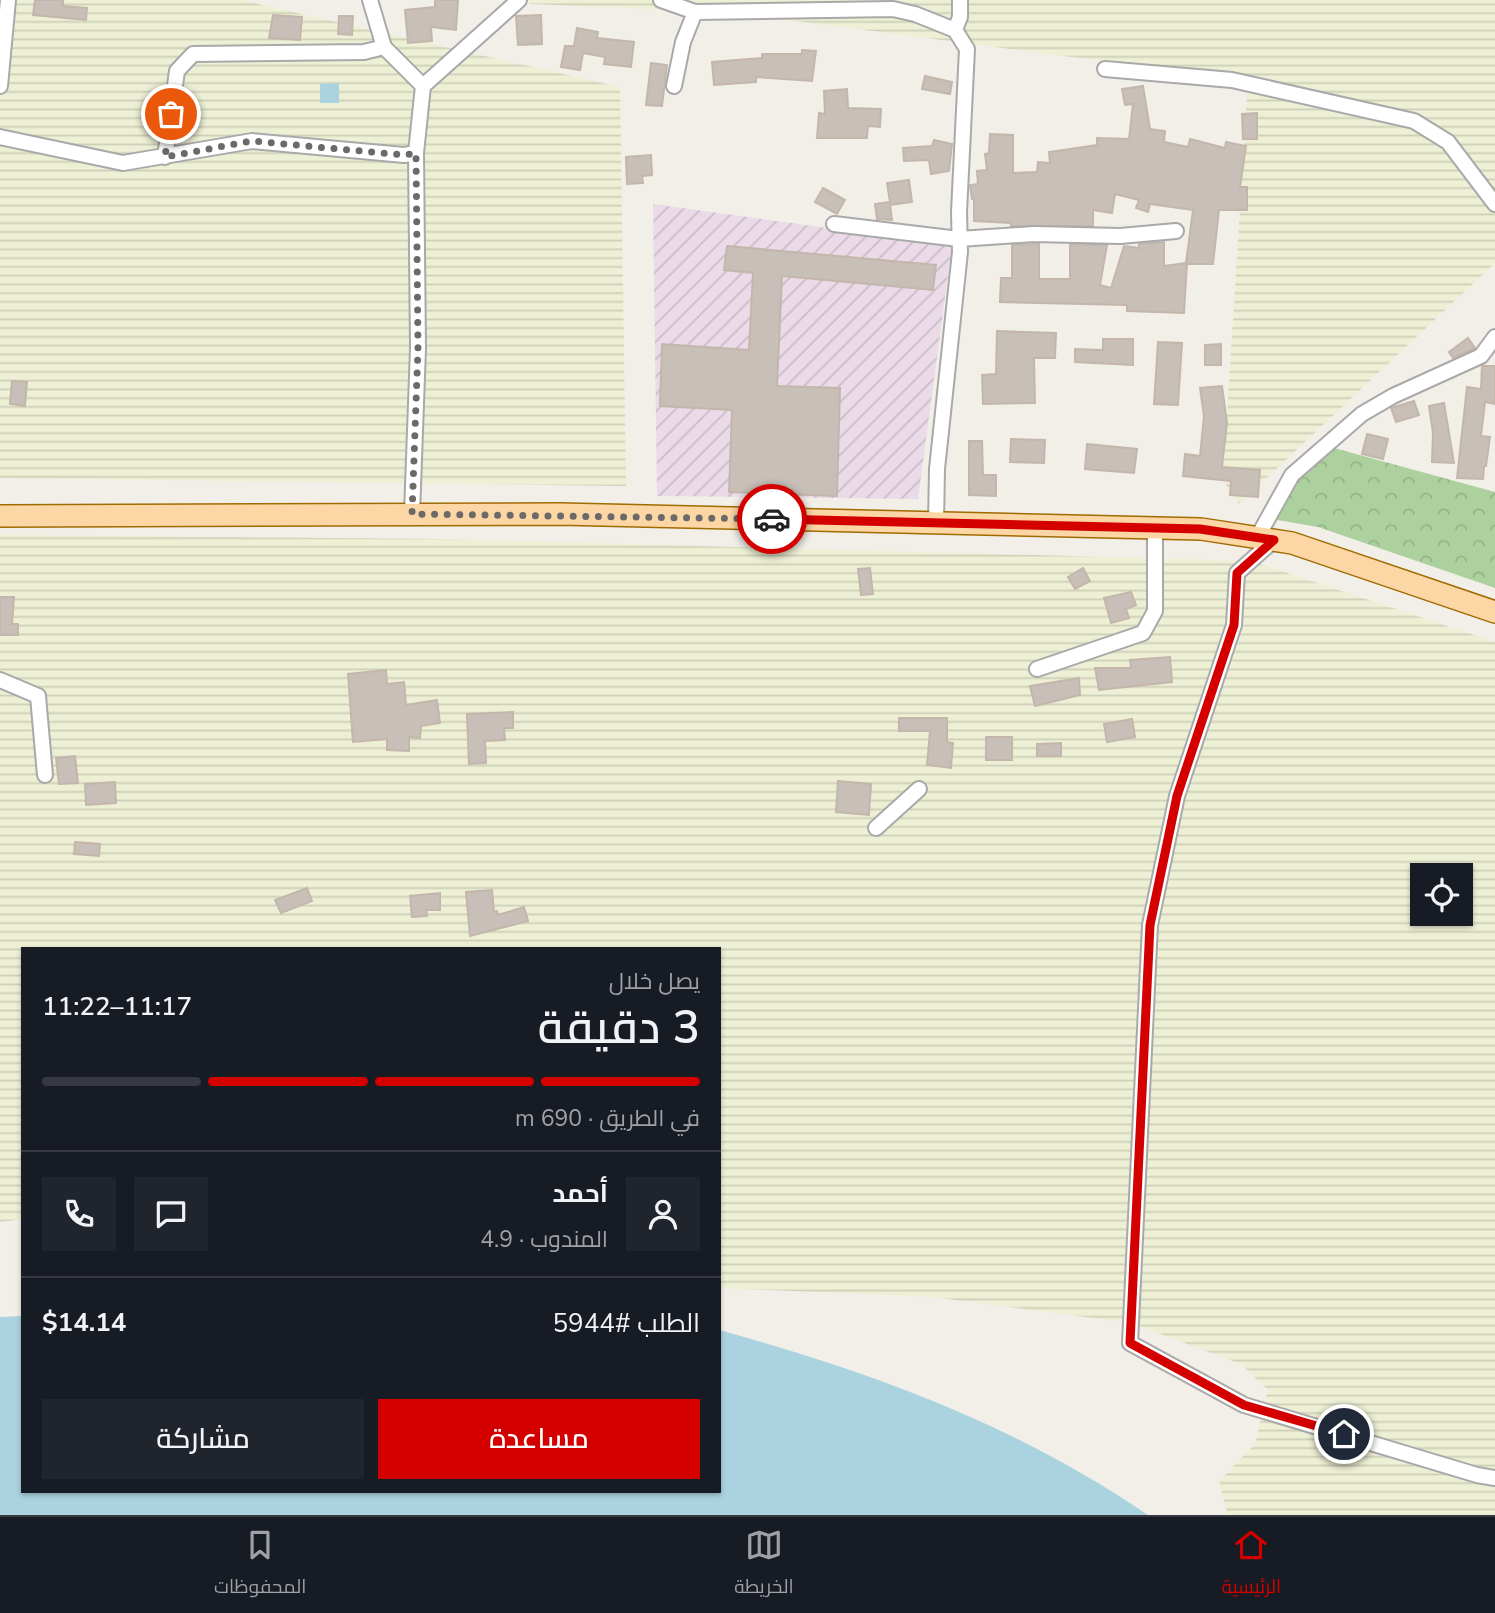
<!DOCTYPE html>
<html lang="ar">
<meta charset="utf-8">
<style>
body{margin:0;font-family:"Nunito Sans",Cairo,sans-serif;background:#20242c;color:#f1f3f6;direction:rtl;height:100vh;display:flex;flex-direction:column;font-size:26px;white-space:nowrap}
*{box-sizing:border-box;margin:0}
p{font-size:23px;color:#9ea1a6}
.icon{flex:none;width:38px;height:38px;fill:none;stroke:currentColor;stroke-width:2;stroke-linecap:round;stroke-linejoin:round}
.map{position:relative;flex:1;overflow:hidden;direction:ltr}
.details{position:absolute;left:21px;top:947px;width:700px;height:546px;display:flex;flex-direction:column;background:#171b24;border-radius:0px;box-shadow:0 2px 5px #0004;direction:rtl}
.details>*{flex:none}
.buttons{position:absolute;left:1410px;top:863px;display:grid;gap:14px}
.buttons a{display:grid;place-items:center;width:63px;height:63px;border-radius:0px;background:#171b24;box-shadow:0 2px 5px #0004;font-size:35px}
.pin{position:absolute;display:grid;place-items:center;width:60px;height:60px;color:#fff;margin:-30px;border:4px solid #fff;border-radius:50%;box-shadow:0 2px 7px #0007}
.courier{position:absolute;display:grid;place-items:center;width:70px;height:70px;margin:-35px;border:5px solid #d40000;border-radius:50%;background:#fff;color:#222;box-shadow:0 2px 9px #0007}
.overview em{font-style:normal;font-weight:600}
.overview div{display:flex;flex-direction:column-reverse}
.overview{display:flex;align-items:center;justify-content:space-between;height:119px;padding:0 21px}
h1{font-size:46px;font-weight:600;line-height:52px}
.bar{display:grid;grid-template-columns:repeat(4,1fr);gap:10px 7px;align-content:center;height:84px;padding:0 21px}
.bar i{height:9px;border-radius:5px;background:#363941}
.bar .selected{background:#d40000}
.bar p{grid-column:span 4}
.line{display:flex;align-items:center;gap:18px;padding:0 21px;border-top:2px solid #363941}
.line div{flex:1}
.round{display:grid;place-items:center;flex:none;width:74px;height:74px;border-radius:0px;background:#20242c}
.action{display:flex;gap:14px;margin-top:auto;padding:14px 21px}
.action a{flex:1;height:80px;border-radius:0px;background:#d40000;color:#fff;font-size:28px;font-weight:600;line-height:80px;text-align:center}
.action a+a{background:#20242c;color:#f1f3f6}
.tabs{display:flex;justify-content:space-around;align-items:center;height:98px;border-top:2px solid #363941;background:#171b24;font-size:19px;color:#9ea1a6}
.tabs a{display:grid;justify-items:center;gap:4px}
.tabs .selected{color:#d40000}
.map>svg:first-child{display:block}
</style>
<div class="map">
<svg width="1495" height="1515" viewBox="0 0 1495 1515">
<defs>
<pattern id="industrial-furrows" width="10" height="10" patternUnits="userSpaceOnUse" patternTransform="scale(1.75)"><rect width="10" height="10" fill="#ebdbe8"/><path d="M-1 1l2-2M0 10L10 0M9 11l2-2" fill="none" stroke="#c9bcc7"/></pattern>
<pattern id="farmland-rules" width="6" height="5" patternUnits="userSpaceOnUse" patternTransform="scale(1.75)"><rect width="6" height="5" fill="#eef0d5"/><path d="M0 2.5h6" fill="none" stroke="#ccceb7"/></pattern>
<pattern id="forest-crowns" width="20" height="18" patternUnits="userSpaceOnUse" patternTransform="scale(1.75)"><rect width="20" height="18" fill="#add19e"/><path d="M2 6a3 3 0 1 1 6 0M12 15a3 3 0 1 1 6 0" fill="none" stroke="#95b388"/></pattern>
</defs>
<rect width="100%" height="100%" fill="#f2efe9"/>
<path fill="url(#industrial-furrows)" d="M 653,204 L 952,245 L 918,499 L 657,496 Z"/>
<path fill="url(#farmland-rules)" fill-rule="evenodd" d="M 0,0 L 241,0 L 620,87 L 626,486 L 0,478 Z
M 529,0 L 1495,0 L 1495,263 L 1239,504 L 1223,480 L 1248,80 L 728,12 L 530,4 Z
M 0,535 L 445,539 L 1251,561 L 1495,642 L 1495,1515 L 1228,1515 L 1219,1481 L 1255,1444 L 1268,1390 L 1241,1364 L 1131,1323 L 933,1297 L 719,1288 L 719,948 L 23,948 L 23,1219 L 0,1222 ZM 1423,875 L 1461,875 L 1461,914 L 1423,914 Z"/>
<path fill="url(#forest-crowns)" d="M 1334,448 L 1495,492 L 1495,588 L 1318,527 L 1266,518 L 1287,485 Z"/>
<path fill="#aad3df" d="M 339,83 L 339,103 L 320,103 L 320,84 Z
M 23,1316 L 23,1491 L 719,1491 L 719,1330 C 874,1373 1014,1424 1148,1515 L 0,1515 L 0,1317 Z"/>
<path fill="#c7bfb8" stroke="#c4b6ab" stroke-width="2" d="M 35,0 L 63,0 L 63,6 L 87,8 L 86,20 L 33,15 Z
M 435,0 L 458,0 L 456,30 L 431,27 L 432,41 L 408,43 L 405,10 L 435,7 Z
M 273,15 L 302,17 L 300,40 L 269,38 Z
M 541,15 L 542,44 L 518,45 L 516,16 Z
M 339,16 L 353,16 L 352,35 L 338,34 Z
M 577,28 L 598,32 L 597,38 L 634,42 L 631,67 L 604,64 L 605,57 L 583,53 L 580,70 L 561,67 L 565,46 L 574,46 Z
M 802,50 L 816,51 L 812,81 L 756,77 L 756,82 L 714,85 L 712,62 L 762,58 L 762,54 L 802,54 Z
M 651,63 L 667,65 L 662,106 L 646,105 Z
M 925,76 L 952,82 L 950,94 L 922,89 Z
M 1143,86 L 1150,129 L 1165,131 L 1164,142 L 1188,147 L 1190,139 L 1225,148 L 1226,142 L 1246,146 L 1240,187 L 1247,187 L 1247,210 L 1219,210 L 1213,264 L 1187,264 L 1184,313 L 1127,311 L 1127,305 L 1000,302 L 1001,278 L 1012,278 L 1012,245 L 1039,244 L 1039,279 L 1070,279 L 1070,244 L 1107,245 L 1100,285 L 1111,288 L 1124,246 L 1139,248 L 1139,244 L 1164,242 L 1164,266 L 1186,263 L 1193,210 L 1150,204 L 1148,212 L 1136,208 L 1139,200 L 1115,194 L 1112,213 L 1093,210 L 1093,226 L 1011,226 L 1011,223 L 974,221 L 974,199 L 972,199 L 970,185 L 978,184 L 977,171 L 987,170 L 985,154 L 989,153 L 990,134 L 1013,135 L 1013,173 L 1037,172 L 1038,162 L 1050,163 L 1049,152 L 1097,145 L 1097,138 L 1129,139 L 1133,104 L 1125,105 L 1122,89 Z
M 847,89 L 848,108 L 881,109 L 880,127 L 868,126 L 867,138 L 817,138 L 819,113 L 825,114 L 824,91 Z
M 1257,113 L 1257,139 L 1243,139 L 1242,114 Z
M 934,140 L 952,144 L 949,171 L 931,174 L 929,160 L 904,161 L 903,148 L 932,146 Z
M 651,155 L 652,175 L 642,176 L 643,183 L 627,184 L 626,157 Z
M 909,180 L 912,202 L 890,205 L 892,220 L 877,219 L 875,204 L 890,202 L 887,183 Z
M 823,188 L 845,200 L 837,214 L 815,202 Z
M 727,246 L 936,265 L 933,290 L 782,276 L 777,386 L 840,388 L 837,496 L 729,492 L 732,410 L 660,406 L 662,344 L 749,350 L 753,273 L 724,270 Z
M 997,331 L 1056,333 L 1055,358 L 1034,358 L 1035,403 L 983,404 L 982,375 L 996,374 Z
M 1468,338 L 1475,348 L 1453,358 L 1449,352 Z
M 1103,339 L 1133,339 L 1133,365 L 1075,362 L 1075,349 L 1103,350 Z
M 1158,342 L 1182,343 L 1178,405 L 1154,404 Z
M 1221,344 L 1221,365 L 1205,365 L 1205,345 Z
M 1482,366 L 1495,366 L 1495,404 L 1485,402 L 1481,436 L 1490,437 L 1486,466 L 1484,466 L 1483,479 L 1457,478 L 1467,387 L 1481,389 Z
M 12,381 L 27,382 L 25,406 L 10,404 Z
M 1222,386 L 1227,423 L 1222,467 L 1260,470 L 1258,497 L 1230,495 L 1231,481 L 1183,476 L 1185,454 L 1200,456 L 1204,416 L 1200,388 Z
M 1414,401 L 1419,415 L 1396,422 L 1391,408 Z
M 1444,403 L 1454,463 L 1432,462 L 1433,433 L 1429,406 Z
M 1367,434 L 1388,439 L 1383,459 L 1362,454 Z
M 1011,439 L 1045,440 L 1044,463 L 1010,462 Z
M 969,441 L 982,441 L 983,475 L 996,475 L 996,496 L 969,495 Z
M 1087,444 L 1137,449 L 1134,473 L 1085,469 Z
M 870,568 L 873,594 L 861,595 L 858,569 Z
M 1083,568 L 1090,581 L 1075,589 L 1068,577 Z
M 1131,592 L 1136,605 L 1126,609 L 1129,618 L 1111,623 L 1104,598 Z
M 0,597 L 14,597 L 12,624 L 18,624 L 18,635 L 0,635 Z
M 1170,657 L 1172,682 L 1099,690 L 1095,668 L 1131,668 L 1130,660 Z
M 386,670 L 387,684 L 404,682 L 406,705 L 437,700 L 440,723 L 421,726 L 420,738 L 409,737 L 409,751 L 387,750 L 387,739 L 353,742 L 348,674 Z
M 1079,678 L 1080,695 L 1035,706 L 1030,686 Z
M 513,712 L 513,728 L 504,728 L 505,740 L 485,741 L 486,763 L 469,764 L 467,714 Z
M 899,718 L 947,718 L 947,742 L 953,743 L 951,768 L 927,765 L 930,731 L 899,731 Z
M 1132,719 L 1135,737 L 1107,742 L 1104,724 Z
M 986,737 L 1012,737 L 1012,760 L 986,760 Z
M 1061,743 L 1061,756 L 1037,756 L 1037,744 Z
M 75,756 L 78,783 L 59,784 L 56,758 Z
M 838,781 L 871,784 L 869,815 L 836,812 Z
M 115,782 L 116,803 L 86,805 L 85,784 Z
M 75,842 L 100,844 L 99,856 L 74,854 Z
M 307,888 L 312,901 L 281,913 L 275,900 Z
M 492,890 L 494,912 L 497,911 L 498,915 L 524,907 L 528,921 L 470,936 L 466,892 Z
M 440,893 L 440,910 L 426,910 L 427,916 L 412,917 L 410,896 Z"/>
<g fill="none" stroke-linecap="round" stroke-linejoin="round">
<defs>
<path id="street" d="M 370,0 L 384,47 L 423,86
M 661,0 L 695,12 L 893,9 L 915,14 L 955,30 L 967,49 L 959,212 L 960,252 L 937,469 L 936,523
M 955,30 L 960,17 L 960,0
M 1105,69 L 1232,80 L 1414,121 L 1448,142 L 1495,204
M 0,86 L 8,0
M 674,86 L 683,42 L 695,12
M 0,137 L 123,163 L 252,141 L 404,155 L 416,153
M 165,157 L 177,71 L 193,54 L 364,52 L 384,47
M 834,224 L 959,239 L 1034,234 L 1120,236 L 1176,231
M 412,514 L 418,348 L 416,153 L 423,86 L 519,0
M 1257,538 L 1292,475 L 1362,414 L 1393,396 L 1481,356 L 1495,337
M 1274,540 L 1237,573 L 1234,625 L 1177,796 L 1150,925 L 1130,1343 L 1244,1405 L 1477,1475 L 1495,1478
M 1037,669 L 1143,633 L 1155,611 L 1155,528
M 0,680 L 38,696 L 45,775
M 876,828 L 919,789"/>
<path id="primary" d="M 0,516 L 560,514 L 1201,529 L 1292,543 L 1495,612"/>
</defs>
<use href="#street" stroke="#a9a9a9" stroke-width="18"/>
<use href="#primary" stroke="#a06b00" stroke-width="24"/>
<use href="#street" stroke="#fff" stroke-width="14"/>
<use href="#primary" stroke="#fcd6a4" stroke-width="21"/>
</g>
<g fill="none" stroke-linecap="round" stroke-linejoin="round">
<path stroke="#6b6a68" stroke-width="7" stroke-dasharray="0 12.6" d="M 171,114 L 165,157 L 252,141 L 404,155 L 416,153 L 418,348 L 412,514 L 772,519"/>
<path stroke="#d40000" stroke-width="9" d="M 772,519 L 1200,529 L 1274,540 L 1237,573 L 1234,625 L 1177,796 L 1150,925 L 1130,1343 L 1244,1405 L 1344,1434"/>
</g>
</svg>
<div class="buttons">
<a><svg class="icon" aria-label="locate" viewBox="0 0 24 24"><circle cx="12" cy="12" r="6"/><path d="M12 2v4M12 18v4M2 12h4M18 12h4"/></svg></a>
</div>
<div class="pin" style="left:171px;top:114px;background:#ea580c"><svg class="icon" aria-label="bag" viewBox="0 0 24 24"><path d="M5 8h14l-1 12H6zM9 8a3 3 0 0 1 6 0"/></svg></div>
<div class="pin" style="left:1344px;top:1434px;background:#1f2937"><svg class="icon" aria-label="home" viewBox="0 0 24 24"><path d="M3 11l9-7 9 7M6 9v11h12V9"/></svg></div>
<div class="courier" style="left:772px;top:519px"><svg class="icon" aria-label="car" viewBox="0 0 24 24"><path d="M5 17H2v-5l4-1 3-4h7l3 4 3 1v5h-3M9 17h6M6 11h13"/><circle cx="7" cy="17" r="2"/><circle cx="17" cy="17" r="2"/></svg></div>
<section class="details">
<div class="overview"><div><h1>3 دقيقة</h1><p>يصل خلال</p></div><em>11:17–11:22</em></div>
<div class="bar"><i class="selected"></i><i class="selected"></i><i class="selected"></i><i></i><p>في الطريق · 690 m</p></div>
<div class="line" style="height:126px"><a class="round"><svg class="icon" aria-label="person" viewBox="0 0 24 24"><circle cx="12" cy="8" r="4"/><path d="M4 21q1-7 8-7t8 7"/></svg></a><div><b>أحمد</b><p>المندوب · 4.9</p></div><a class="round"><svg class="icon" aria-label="chat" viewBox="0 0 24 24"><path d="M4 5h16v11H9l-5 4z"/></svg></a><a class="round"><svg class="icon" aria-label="phone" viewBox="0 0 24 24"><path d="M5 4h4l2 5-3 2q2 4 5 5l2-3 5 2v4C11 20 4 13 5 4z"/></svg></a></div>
<div class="line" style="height:91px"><div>الطلب #5944</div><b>$14.14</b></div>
<div class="action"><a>مساعدة</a><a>مشاركة</a></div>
</section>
</div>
<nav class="tabs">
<a class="selected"><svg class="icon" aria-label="home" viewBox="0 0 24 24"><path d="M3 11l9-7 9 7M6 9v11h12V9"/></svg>الرئيسية</a>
<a><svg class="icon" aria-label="map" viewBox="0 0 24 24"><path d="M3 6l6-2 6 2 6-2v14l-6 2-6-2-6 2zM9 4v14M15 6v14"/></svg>الخريطة</a>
<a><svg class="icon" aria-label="saved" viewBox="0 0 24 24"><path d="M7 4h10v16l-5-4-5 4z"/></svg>المحفوظات</a>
</nav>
